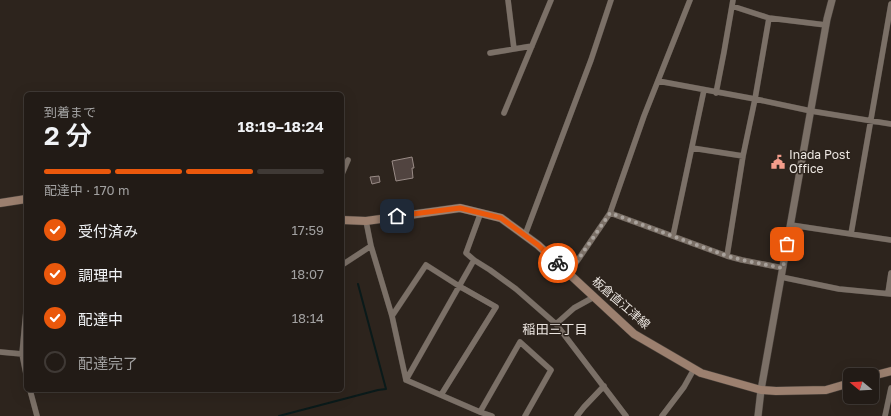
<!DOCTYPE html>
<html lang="ja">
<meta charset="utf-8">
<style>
body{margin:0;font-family:"Golos Text","Noto Sans JP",sans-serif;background:#2a241f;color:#f1f3f6;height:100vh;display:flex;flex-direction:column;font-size:15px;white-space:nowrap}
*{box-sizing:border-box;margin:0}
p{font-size:13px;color:#a2a1a1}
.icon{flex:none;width:22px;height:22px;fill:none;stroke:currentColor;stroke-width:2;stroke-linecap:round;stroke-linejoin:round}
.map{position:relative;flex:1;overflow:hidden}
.panel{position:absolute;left:24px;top:92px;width:320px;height:300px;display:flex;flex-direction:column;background:#221b16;border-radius:6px;box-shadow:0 4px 16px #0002,0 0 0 1px #3f3935}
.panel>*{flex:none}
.needle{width:26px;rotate:288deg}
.tools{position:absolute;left:843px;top:368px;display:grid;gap:8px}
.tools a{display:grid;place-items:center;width:36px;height:36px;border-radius:6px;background:#221b16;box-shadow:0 4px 16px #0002,0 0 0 1px #3f3935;font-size:20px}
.pin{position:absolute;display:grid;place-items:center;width:34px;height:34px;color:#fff;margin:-17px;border-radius:8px;box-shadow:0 2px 6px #0006}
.courier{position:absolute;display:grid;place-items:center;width:40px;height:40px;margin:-20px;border:3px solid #ea580c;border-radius:50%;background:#fff;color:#222;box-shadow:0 1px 5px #0007}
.overview em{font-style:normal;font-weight:600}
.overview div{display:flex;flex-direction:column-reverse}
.overview{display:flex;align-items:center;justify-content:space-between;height:68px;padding:0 20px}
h1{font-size:26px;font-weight:600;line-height:30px}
.bar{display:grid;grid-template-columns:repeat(4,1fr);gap:6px 4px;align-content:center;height:48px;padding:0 20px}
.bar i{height:5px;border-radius:3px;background:#3f3935}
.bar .selected{background:#ea580c}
.bar p{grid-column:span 4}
ol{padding:0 20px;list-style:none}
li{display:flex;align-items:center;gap:12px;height:44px}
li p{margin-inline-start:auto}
li .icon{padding:4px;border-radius:50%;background:#ea580c;color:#fff;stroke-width:4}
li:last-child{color:#a2a1a1}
li i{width:22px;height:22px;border:2px solid #3f3935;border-radius:50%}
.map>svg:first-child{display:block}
</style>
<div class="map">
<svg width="891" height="416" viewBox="0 0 891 416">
<rect width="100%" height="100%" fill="#2d241d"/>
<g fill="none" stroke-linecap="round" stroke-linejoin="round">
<path stroke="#0a1a1a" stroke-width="2" d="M 279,416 L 378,390 L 386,389 L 358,284"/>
</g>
<path fill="#514440" stroke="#998b86" d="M 412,157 L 414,168 L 412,168 L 413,178 L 396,181 L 392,161 Z
M 379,176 L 380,182 L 372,184 L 370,177 Z"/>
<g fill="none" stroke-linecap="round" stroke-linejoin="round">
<defs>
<path id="minor" d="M 508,0 L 514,49
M 732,6 L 769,18 L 826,25
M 490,53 L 532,46
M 658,81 L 755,99 L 811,111 L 891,124
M 716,93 L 724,52 L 733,0
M 504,113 L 551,0
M 692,148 L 743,156
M 342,174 L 348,160
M 481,212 L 466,253 L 474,260 L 490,270 L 516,289 L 556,324 L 626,416
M 610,213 L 727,256 L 742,260 L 783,268
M 366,221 L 371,246 L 392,316 L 406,380
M 791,225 L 891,240
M 851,234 L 891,4
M 525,235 L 591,60 L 611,0
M 673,236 L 704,90
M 727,256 L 743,156 L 755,99 L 769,18
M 342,265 L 371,246
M 569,273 L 610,213 L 644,116 L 690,0
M 781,277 L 839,289 L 891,294
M 888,293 L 891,273
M 26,311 L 22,354 L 26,374
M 392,316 L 426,265 L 459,286 L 496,307 L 441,395
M 556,324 L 574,308 L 594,297
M 0,352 L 22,354
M 406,380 L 474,260
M 406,380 L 480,412 L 492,416
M 30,390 L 37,416
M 480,412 L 520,342 L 551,370 L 525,416
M 577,416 L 584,407 L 604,386
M 662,416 L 684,387 L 694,369
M 885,416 L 891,388"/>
<path id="tertiary" d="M 758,416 L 761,390 L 827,19 L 832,0"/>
<path id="secondary" d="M 0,203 L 26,199
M 342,220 L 366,221 L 460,208 L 501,218 L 538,245 L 634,334 L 701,373 L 761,390 L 776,391 L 826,390 L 850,383
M 872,376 L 891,371"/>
</defs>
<use href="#minor" stroke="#49413b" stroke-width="6"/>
<use href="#tertiary" stroke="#49413b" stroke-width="8"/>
<use href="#secondary" stroke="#49413b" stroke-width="9"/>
<use href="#minor" stroke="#7b7067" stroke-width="5.5"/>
<use href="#tertiary" stroke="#7b7067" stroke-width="7"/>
<use href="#secondary" stroke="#9c806f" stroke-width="8"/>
</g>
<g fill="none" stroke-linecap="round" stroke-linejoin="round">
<path stroke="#a9a29c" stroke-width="4" stroke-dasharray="0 7.2" d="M 558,263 L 569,273 L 610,213 L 727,256 L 742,260 L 783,268 L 787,244"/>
<path stroke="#ea580c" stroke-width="5" d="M 397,216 L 460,208 L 501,218 L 538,245 L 558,263"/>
</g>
<defs>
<symbol id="civic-bare" viewBox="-9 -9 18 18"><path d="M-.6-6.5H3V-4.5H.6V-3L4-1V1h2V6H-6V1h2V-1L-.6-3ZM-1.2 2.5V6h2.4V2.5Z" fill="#f49d8b" stroke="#2d241d" stroke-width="2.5" paint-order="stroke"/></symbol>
</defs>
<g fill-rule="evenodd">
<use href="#civic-bare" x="768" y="152" width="20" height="20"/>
</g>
<g text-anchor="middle" stroke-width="3" stroke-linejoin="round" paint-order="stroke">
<g font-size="12" fill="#ece6e1" stroke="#2d241d" text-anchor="start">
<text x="789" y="159">Inada Post<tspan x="789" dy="14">Office</tspan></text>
</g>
<g font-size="12" fill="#ece6e1" stroke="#2d241d">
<text transform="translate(621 303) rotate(41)" y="4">板倉直江津線</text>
</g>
<g font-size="13" fill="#ece6e1" stroke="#2d241d">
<text x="555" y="334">稲田三丁目</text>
</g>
</g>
</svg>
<div class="tools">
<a><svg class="needle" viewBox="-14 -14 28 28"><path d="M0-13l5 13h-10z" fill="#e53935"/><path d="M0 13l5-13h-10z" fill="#a2a1a1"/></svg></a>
</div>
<div class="pin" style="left:787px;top:244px;background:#ea580c"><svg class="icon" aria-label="bag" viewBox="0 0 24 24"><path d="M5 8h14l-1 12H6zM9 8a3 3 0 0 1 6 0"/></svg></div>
<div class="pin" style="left:397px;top:216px;background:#1f2937"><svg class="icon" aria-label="home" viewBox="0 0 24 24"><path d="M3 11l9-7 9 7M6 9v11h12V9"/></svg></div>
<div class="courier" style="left:558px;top:263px"><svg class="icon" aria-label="bike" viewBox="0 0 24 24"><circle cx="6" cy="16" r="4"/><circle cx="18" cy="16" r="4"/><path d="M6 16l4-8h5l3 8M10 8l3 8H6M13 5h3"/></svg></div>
<section class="panel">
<div class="overview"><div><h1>2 分</h1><p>到着まで</p></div><em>18:19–18:24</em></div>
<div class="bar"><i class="selected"></i><i class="selected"></i><i class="selected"></i><i></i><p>配達中 · 170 m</p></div>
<ol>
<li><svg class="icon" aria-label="check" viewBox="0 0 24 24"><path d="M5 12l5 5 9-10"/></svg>受付済み<p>17:59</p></li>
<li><svg class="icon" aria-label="check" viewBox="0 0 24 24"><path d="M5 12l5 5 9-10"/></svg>調理中<p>18:07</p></li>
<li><svg class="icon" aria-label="check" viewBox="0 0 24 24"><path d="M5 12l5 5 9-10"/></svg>配達中<p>18:14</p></li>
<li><i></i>配達完了</li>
</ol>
</section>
</div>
